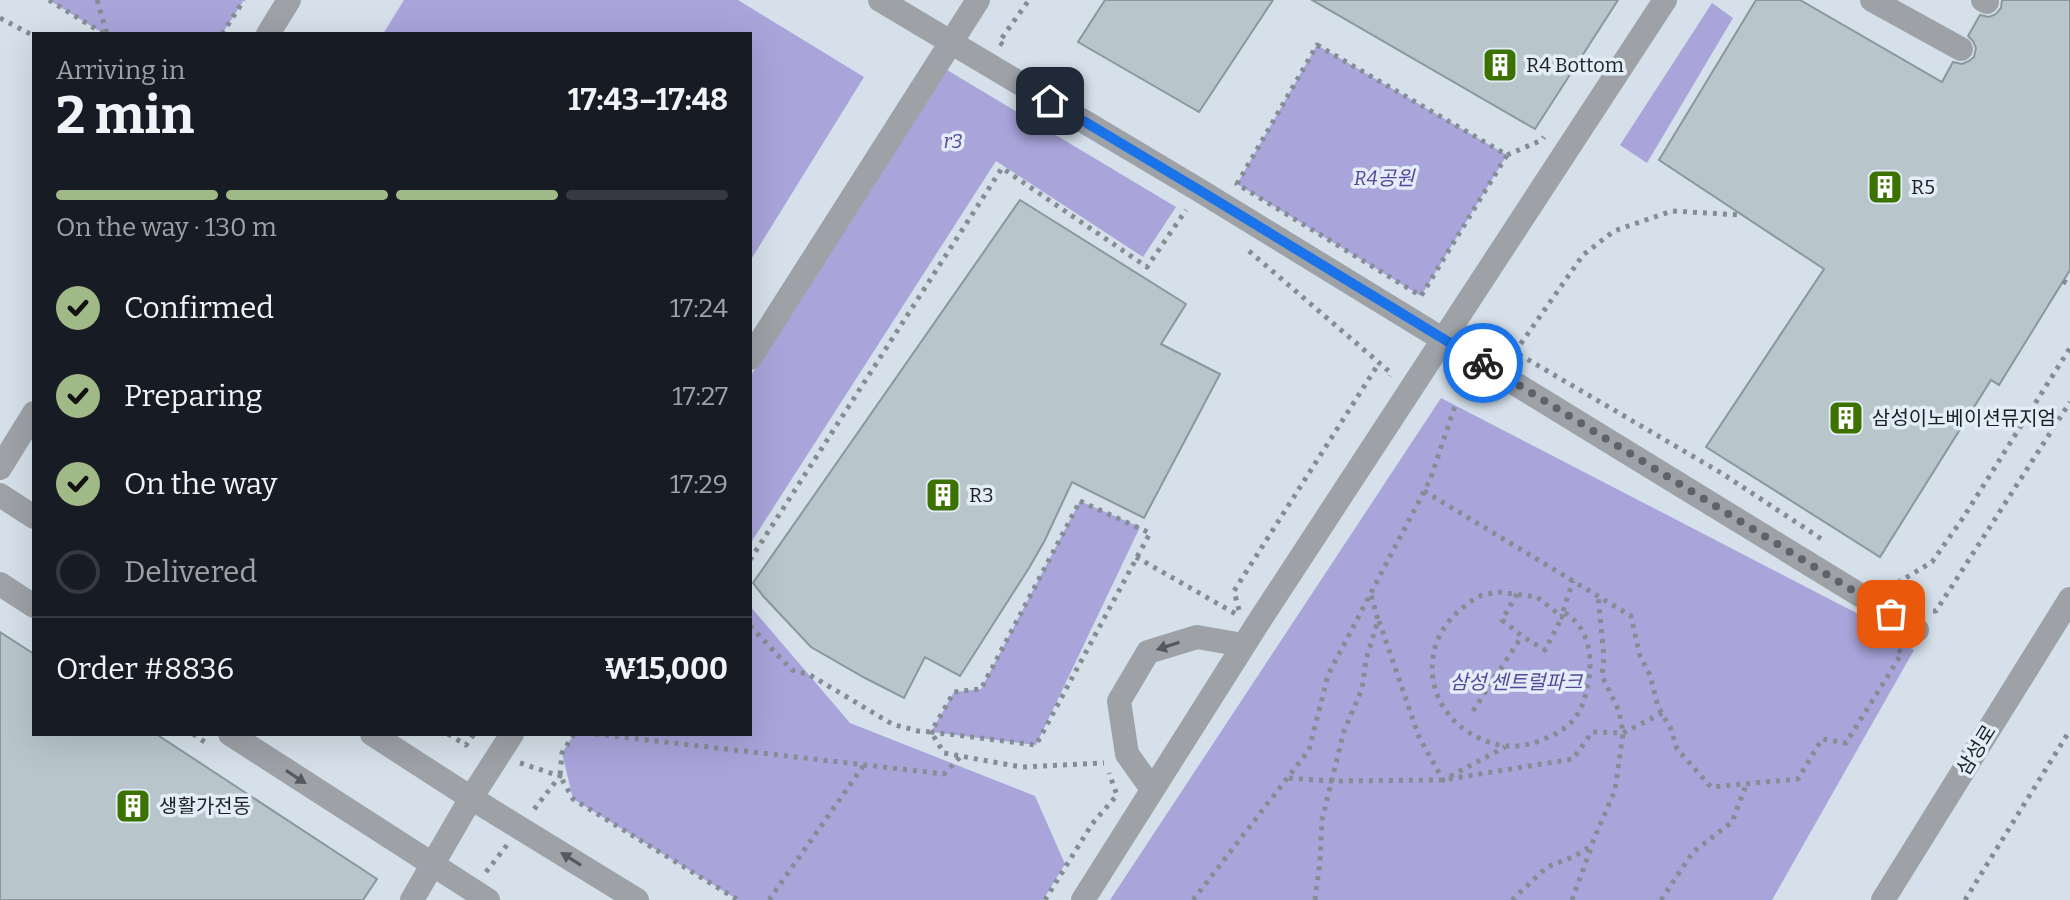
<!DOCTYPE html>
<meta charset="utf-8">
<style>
body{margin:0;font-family:Bitter,"Noto Sans KR",serif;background:#20242c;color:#f1f3f6;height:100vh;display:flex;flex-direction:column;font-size:30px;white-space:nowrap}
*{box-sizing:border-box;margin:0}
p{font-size:26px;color:#9ea1a6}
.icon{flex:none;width:44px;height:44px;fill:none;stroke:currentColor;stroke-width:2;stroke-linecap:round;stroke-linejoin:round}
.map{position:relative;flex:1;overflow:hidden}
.details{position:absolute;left:32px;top:32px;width:720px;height:704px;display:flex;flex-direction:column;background:#171b24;border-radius:0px;box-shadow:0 8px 32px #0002}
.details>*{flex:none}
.pin{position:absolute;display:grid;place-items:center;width:68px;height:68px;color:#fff;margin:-34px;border-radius:16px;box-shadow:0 4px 12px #0006}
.courier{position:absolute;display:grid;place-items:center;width:80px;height:80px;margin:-40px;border:6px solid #1a73e8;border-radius:50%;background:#fff;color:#222;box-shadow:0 2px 10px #0007}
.head em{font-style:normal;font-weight:700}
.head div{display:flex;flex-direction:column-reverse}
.head{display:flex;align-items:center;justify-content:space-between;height:136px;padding:0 24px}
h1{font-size:52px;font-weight:700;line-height:60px}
.bar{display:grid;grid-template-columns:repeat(4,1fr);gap:12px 8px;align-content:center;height:96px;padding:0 24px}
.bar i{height:10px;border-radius:6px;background:#363941}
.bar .on{background:#9fb987}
.bar p{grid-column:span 4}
.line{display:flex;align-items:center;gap:20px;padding:0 24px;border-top:2px solid #363941}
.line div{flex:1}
ol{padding:0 24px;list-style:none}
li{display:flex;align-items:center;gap:24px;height:88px}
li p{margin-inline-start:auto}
li .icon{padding:8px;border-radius:50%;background:#9fb987;color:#111;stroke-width:4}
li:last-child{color:#9ea1a6}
li i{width:44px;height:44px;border:4px solid #363941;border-radius:50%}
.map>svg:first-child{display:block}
</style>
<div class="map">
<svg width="2070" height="900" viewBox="0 0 2070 900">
<rect width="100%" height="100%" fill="#d5e0ea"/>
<path fill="#a9a4da" d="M 49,0 L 244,0 L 222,34 L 104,34 Z
M 404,0 L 738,0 L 864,77 L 750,261 L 750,34 L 383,34 Z
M 1712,3 L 1733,18 L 1647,163 L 1620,145 Z
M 1317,45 L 1507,155 L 1421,296 L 1237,184 Z
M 942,67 L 1176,207 L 1143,257 L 996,161 L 750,544 L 750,377 Z
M 1441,398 L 1868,619 L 1914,650 L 1772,900 L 1110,900 Z
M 1080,501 L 1140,527 L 1036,745 L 931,732 L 954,692 L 981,689 Z
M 750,606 L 850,723 L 1035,796 L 1065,864 L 1043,900 L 738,900 L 573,799 L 562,753 L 574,734 L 750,734 Z"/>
<path fill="#b8c6cc" stroke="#8a989d" stroke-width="2" d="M 1105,0 L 1273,0 L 1199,112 L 1078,42 Z
M 1312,0 L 1618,0 L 1535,129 Z
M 1756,0 L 1800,0 L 1942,82 L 1953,62 L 1962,64 L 1969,61 L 1974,57 L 1976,48 L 1973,41 L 1968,36 L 1980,15 L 1989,17 L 1996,14 L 2001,8 L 2002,0 L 2070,0 L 2070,270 L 1999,385 L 1991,380 L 1880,557 L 1706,447 L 1824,269 L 1659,160 Z
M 1020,200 L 1186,304 L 1161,344 L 1220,374 L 1144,518 L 1072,482 L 1045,540 L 1029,568 L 960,676 L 925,657 L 904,698 L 865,678 L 811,647 L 764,597 L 753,583 Z
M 0,632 L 34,654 L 34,734 L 156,734 L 377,879 L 363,900 L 0,900 Z"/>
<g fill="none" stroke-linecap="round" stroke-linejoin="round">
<path stroke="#858d94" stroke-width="5" stroke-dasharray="4 6" stroke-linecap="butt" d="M 49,0 L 104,34
M 97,0 L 107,34
M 0,18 L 34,36
M 222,34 L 244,0
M 1003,45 L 999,42 L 1029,0
M 1317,45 L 1507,155 L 1421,296 L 1237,184 Z
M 1507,155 L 1542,140 L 1544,137
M 1249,251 L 1391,373 L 1390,376
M 2063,281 L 2070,285
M 1477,327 L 1515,352 L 1723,474 L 1826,542
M 1515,352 L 1583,255 L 1614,231 L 1672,211 L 1742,215
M 1424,491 L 1631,616 L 1640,656 L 1650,675 L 1658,707 L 1670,727 L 1677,749 L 1711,787 L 1798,779 L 1822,739 L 1846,743 L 1902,653 L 1896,648
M 1080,501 L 1150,533 L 1036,745 L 931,732 L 954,692 L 981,689 Z
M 1136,557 L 1236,614
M 750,560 L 1002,168 L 1147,267 L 1186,210
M 1889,588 L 1932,562 L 1963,518 L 2070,348
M 1498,592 L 1537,597 L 1562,617 L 1563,611 C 1567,615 1573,618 1577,623 C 1593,644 1592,669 1586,693 C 1579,720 1567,730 1542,740 C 1520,749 1498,748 1477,737 C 1426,712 1416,647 1460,610 C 1466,605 1473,599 1480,596 C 1486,594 1493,593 1498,592 Z
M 1517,594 L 1502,620 L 1522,636 L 1545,650 L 1562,617
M 1239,610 L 1234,591 L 1379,363
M 1563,611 L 1573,581
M 1933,611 L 1936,611 L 2070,402
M 1379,621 L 1419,737 L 1443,780 L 1505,747
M 750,626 L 792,670 L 810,675 L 892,724 L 918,731 L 931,732 L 944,753 L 1021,767 L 1104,763
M 1473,711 L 1522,636
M 193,734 L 209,745
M 448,734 L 466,745 L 474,734
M 574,734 L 562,753 L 560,776 L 573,799 L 738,900
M 595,734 L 944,774 L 960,757
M 520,763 L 560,776 L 532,812
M 1289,778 L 1331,781 L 1443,780 L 1573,759 L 1592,732 L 1623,733 L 1662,713
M 486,872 L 507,845
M 769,900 L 864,765
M 1045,900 L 1092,824 L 1117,795 L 1109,773
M 1193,900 L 1309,750 L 1328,675 L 1430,480 L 1456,403
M 1315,900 L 1320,861 L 1322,820 L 1344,731 L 1362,689 L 1366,660 L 1378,620 L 1371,595
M 1512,900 L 1547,867 L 1575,856 L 1591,846 L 1615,790 L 1623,733 L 1619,711 L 1602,676 L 1604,657 L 1598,596
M 1572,900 L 1591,848
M 1661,900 L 1693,852 L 1732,822 L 1746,785
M 1965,900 L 2070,730"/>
<path stroke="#9ea1a6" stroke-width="24" d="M 880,0 L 1199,190 L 1917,630
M 1872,0 L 1961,49
M 1983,0 L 1987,2
M 268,34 L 289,0
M 750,358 L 978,0
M 0,468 L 34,413
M 0,495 L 34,517
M 0,584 L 34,606
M 230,734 L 488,900
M 372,734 L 471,798 L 637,900
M 1152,789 L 1127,754 L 1119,701 L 1148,652 L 1197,637 L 1243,645
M 412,900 L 471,798 L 512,734
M 1083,900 L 1256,626 L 1665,0
M 1883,900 L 2070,599"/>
</g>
<defs><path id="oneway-solid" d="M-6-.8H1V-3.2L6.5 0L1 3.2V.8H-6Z" transform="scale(2)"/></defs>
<g fill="#565a5e">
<use href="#oneway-solid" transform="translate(1168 646) rotate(162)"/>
<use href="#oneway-solid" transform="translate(296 777) rotate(33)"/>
<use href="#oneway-solid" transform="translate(571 859) rotate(-148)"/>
</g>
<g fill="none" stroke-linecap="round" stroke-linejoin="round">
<path stroke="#5d6369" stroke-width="8" stroke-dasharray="0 14.4" d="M 1483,363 L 1891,614"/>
<path stroke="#1a73e8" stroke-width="10" d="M 1050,101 L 1199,190 L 1483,363"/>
</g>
<defs>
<symbol id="building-square" viewBox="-11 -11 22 22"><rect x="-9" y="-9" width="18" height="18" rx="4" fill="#3b7200" stroke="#e2edf7"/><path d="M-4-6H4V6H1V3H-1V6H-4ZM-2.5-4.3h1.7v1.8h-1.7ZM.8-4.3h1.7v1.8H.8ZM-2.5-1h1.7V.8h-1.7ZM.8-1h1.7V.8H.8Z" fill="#fff"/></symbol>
</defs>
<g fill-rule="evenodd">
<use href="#building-square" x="1480" y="45" width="40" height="40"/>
<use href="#building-square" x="1865" y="167" width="40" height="40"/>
<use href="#building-square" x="1826" y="398" width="40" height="40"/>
<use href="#building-square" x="923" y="475" width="40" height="40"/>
<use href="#building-square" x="113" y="786" width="40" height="40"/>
</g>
<g text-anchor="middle" stroke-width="7" stroke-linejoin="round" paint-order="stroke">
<g font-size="20" fill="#1c2024" stroke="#e2edf7" text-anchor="start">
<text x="1526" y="72">R4 Bottom</text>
<text x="1911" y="194">R5</text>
<text x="1872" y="425">삼성이노베이션뮤지엄</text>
<text x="969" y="502">R3</text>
<text x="159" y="813">생활가전동</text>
</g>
<g font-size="20" font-style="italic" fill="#56479a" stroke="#e2edf7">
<text x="953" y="148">r3</text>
<text x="1384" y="185">R4공원</text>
<text x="1516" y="689">삼성 센트럴파크</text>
</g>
<g font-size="20" fill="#1c2024" stroke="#e2edf7">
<text transform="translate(1976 750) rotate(-58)" y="7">삼성로</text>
</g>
</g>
</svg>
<div class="pin" style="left:1891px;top:614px;background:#ea580c"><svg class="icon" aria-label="bag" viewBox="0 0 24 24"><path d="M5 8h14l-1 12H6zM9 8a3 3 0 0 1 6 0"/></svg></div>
<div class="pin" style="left:1050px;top:101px;background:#1f2937"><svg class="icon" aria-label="home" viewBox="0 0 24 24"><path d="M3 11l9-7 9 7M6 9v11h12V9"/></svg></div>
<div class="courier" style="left:1483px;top:363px"><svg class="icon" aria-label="bike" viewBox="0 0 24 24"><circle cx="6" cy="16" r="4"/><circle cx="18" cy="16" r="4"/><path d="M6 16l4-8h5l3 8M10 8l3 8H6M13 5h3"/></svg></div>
<section class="details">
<div class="head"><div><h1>2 min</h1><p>Arriving in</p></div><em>17:43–17:48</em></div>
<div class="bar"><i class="on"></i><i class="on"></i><i class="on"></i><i></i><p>On the way · 130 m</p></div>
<ol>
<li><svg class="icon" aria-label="check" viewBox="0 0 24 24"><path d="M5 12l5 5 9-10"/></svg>Confirmed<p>17:24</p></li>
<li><svg class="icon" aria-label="check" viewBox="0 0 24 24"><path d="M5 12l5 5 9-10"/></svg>Preparing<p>17:27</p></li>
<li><svg class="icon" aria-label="check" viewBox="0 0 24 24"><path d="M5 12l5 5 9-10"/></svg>On the way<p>17:29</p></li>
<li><i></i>Delivered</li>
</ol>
<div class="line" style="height:104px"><div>Order #8836</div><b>₩15,000</b></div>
</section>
</div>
